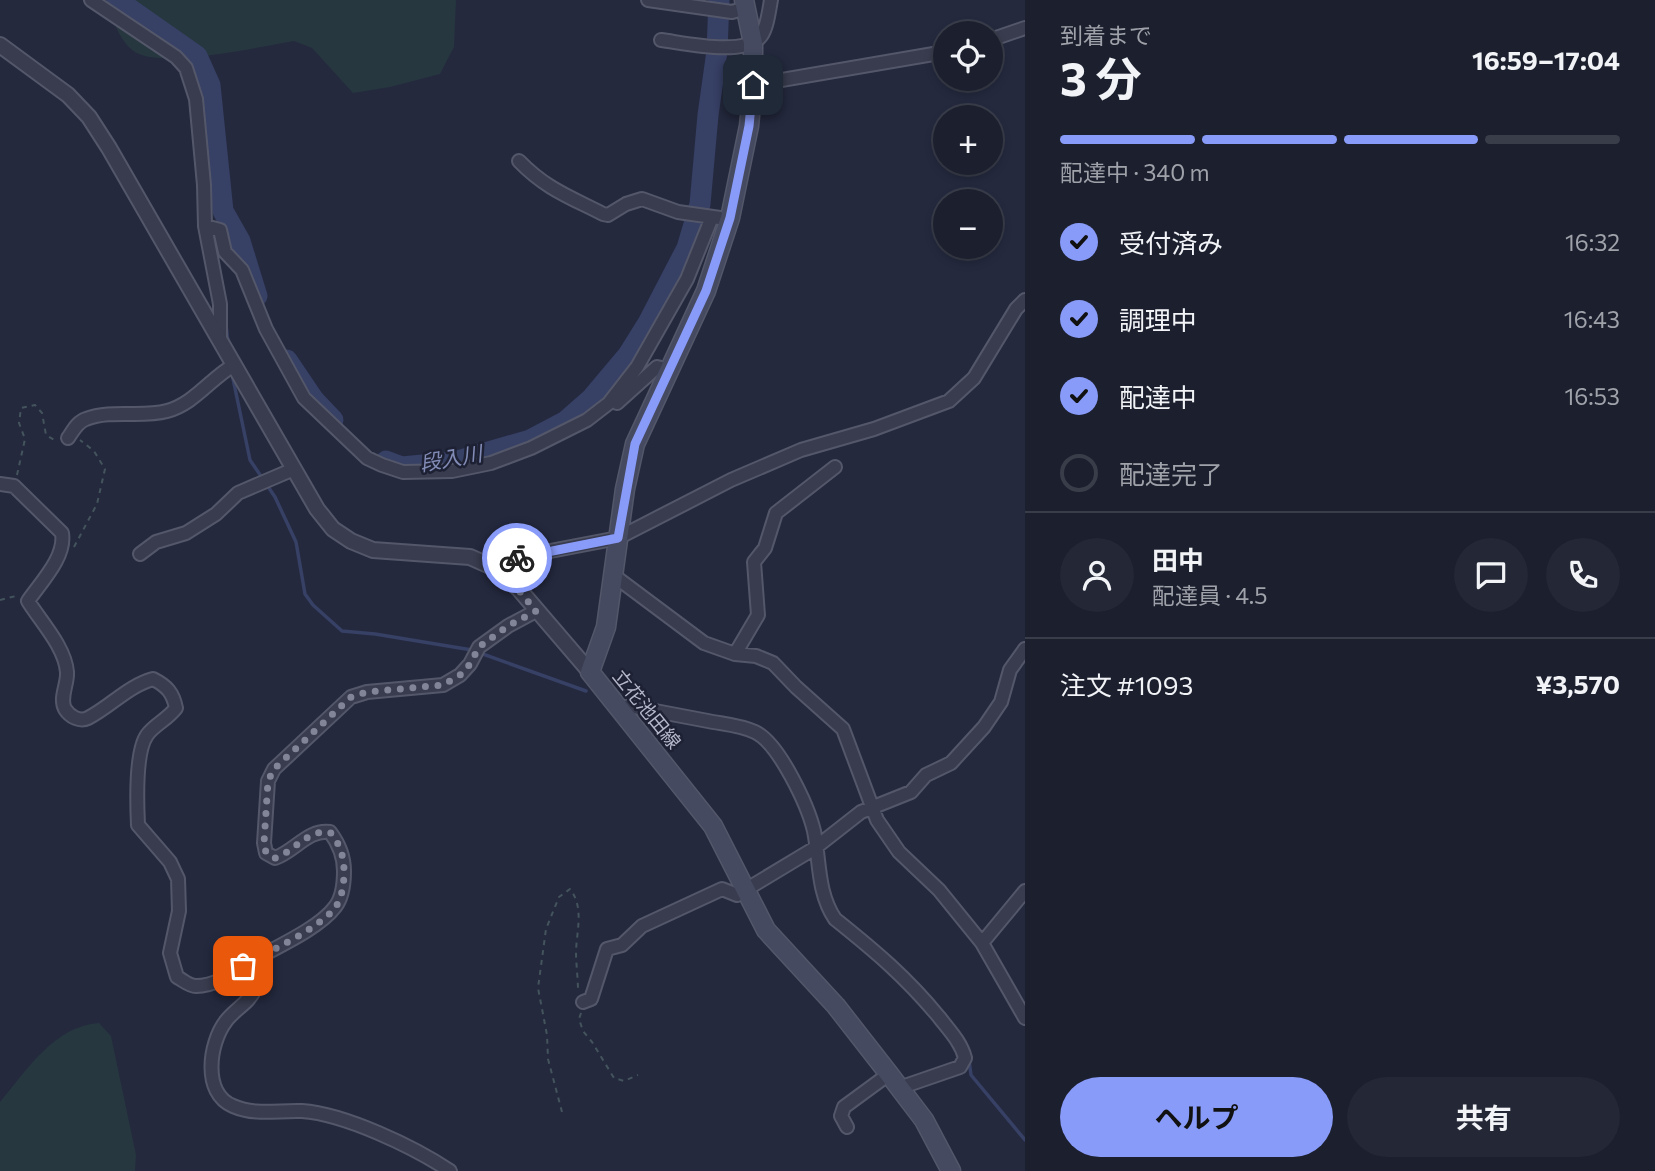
<!DOCTYPE html>
<html lang="ja">
<meta charset="utf-8">
<style>
body{margin:0;font-family:Commissioner,"Noto Sans JP",sans-serif;background:#242736;color:#f1f3f6;height:100vh;display:flex;flex-direction:column;font-size:26px;white-space:nowrap}
*{box-sizing:border-box;margin:0}
p{font-size:23px;color:#a0a2aa}
.icon{flex:none;width:38px;height:38px;fill:none;stroke:currentColor;stroke-width:2;stroke-linecap:round;stroke-linejoin:round}
.map{position:relative;flex:1;overflow:hidden}
.sheet{display:flex;flex-direction:column;background:#1b1f2e;width:630px}
.sheet>*{flex:none}
.fabs{position:absolute;left:933px;top:21px;display:grid;gap:14px}
.fabs a{display:grid;place-items:center;width:70px;height:70px;border-radius:50%;background:#1b1f2e;box-shadow:0 4px 10px #0003,0 0 0 2px #393d4a;font-size:35px}
.pin{position:absolute;display:grid;place-items:center;width:60px;height:60px;color:#fff;margin:-30px;border-radius:14px;box-shadow:0 4px 10px #0006}
.courier{position:absolute;display:grid;place-items:center;width:70px;height:70px;margin:-35px;border:5px solid #899bf9;border-radius:50%;background:#fff;color:#222;box-shadow:0 2px 9px #0007}
.summary em{font-style:normal;font-weight:700}
.summary div{display:flex;flex-direction:column-reverse}
.summary{display:flex;align-items:center;justify-content:space-between;height:119px;padding:0 35px}
h1{font-size:46px;font-weight:700;line-height:52px}
.bar{display:grid;grid-template-columns:repeat(4,1fr);gap:10px 7px;align-content:center;height:84px;padding:0 35px}
.bar i{height:9px;border-radius:5px;background:#393d4a}
.bar .active{background:#899bf9}
.bar p{grid-column:span 4}
.line{display:flex;align-items:center;gap:18px;padding:0 35px;border-top:2px solid #393d4a}
.line div{flex:1}
.round{display:grid;place-items:center;flex:none;width:74px;height:74px;border-radius:37px;background:#242736}
ol{padding:0 35px;list-style:none}
li{display:flex;align-items:center;gap:21px;height:77px}
li p{margin-inline-start:auto}
li .icon{padding:7px;border-radius:50%;background:#899bf9;color:#111;stroke-width:4}
li:last-child{color:#a0a2aa}
li i{width:38px;height:38px;border:4px solid #393d4a;border-radius:50%}
.action{display:flex;gap:14px;margin-top:auto;padding:14px 35px}
.action a{flex:1;height:80px;border-radius:42px;background:#899bf9;color:#111;font-size:28px;font-weight:700;line-height:80px;text-align:center}
.action a+a{background:#242736;color:#f1f3f6}
main{display:flex;flex:1;min-height:0}
.map>svg:first-child{display:block}
</style>
<main>
<div class="map">
<svg width="1025" height="1171" viewBox="0 0 1025 1171">
<rect width="100%" height="100%" fill="#24293e"/>
<path fill="#26373f" d="M 106,0 L 456,0 L 454,47 L 440,74 L 390,87 L 353,93 L 312,48 L 294,41 C 258,47 169,67 139,54 C 120,46 112,17 106,0 Z
M 99,1023 L 111,1036 L 136,1155 L 135,1171 L 0,1171 L 0,1102 C 27,1070 54,1026 99,1023 Z"/>
<g fill="none" stroke-linecap="round" stroke-linejoin="round">
<path stroke="#374065" stroke-width="3.5" d="M 217,225 L 223,211
M 214,232 L 215,248
M 226,325 L 228,342
M 232,374 L 250,460 L 275,497 L 296,542 L 305,594 L 313,605 L 342,631 L 375,634 L 472,650
M 480,653 L 586,691
M 624,698 L 650,704
M 969,1060 L 971,1075 L 1025,1140"/>
<path stroke="#374065" stroke-width="21" d="M 117,0 L 197,56 L 210,85 L 223,211 L 240,241 L 257,296
M 287,360 L 314,400 L 333,420
M 386,461 L 402,467 L 454,462 L 530,440 L 566,421 L 591,399 L 628,355 L 648,323 L 687,248 L 700,204 L 708,115 L 717,51 L 719,0"/>
<defs>
<path id="minor" d="M 91,0 L 176,57 L 186,68 L 196,99 L 204,185 L 205,226 L 220,304 L 220,340
M 648,0 L 732,12 L 746,8
M 661,40 C 685,43 745,57 761,36 C 767,28 769,11 771,0
M 990,40 L 1025,28
M 753,85 L 945,52
M 519,161 C 546,189 570,197 603,214 L 608,215 L 626,204 L 642,199 L 678,212 L 720,218
M 205,226 L 220,230 L 225,252 L 242,270 L 266,329 L 304,398 L 367,458 L 382,465 L 403,472 L 452,471 L 491,463 L 531,448 L 587,420 L 609,403 L 637,367 L 687,279 L 712,217
M 617,403 L 657,367 L 670,370
M 68,438 C 73,431 77,422 86,419 C 112,409 141,418 167,411 C 194,404 211,378 234,365
M 0,484 L 14,486 L 62,533 C 66,557 41,582 28,601 C 41,622 65,647 67,672 C 68,684 59,698 65,709 C 70,717 80,722 88,718 C 111,706 128,686 153,679 C 167,686 173,693 176,708 C 168,719 154,725 147,735 C 135,752 137,804 138,825 L 170,862 L 178,879 L 179,911 L 170,953 L 177,977 C 183,980 189,986 196,986 C 219,986 240,968 259,957 C 281,945 320,927 335,907 C 343,897 344,883 344,871 C 344,856 339,844 330,832 C 308,829 295,851 275,858 L 266,853 L 264,843 L 268,781 L 274,769 L 351,697 L 367,692 L 443,685 L 460,675 L 470,664 L 479,647 L 508,626 L 536,611
M 140,554 L 156,542 L 186,533 L 216,514 L 238,493 L 294,469
M 497,569 L 509,559 L 618,538 L 731,480 L 801,450 L 874,429 L 949,401 L 974,378 L 1016,309 L 1025,300
M 613,575 L 704,643 L 735,654 L 756,656 L 773,663 L 796,687 L 843,729 L 877,820 L 899,852 L 939,890 L 982,943 L 1025,1018
M 735,654 L 758,615 L 754,562 L 765,548 L 776,513 L 835,467
M 619,709 L 629,706 C 655,711 682,716 708,721 C 723,724 740,725 755,732 C 779,743 808,806 814,831 C 820,861 817,892 835,919 C 875,951 906,977 939,1017 C 949,1030 961,1042 965,1058 L 960,1067 L 899,1088
M 982,943 L 1025,891
M 256,958 C 259,970 260,978 255,989 C 250,1002 234,1010 226,1021 C 209,1043 202,1093 233,1106 C 256,1116 278,1110 302,1111 C 345,1114 414,1147 450,1171
M 583,1002 L 591,999 L 607,949 L 622,945 L 642,926 L 722,889 L 737,895 L 815,848 L 861,812 L 911,792 L 926,775 L 951,763 L 984,727 L 1001,702 L 1010,670 L 1025,649
M 847,1127 L 841,1116 L 844,1107 L 889,1074"/>
<path id="tertiary" d="M 0,45 L 68,95 L 89,117 L 109,148 L 317,509 L 333,529 L 351,541 L 373,550 L 470,557 L 497,569 L 518,588 L 590,672"/>
<path id="secondary" d="M 744,0 L 753,43 L 753,85 L 749,126 L 730,218 L 706,291 L 635,444 L 625,489 L 606,627 L 590,672 L 713,826 L 766,930 L 836,1006 L 889,1074 L 924,1120 L 951,1171"/>
</defs>
<use href="#minor" stroke="#535769" stroke-width="16"/>
<use href="#tertiary" stroke="#535769" stroke-width="18"/>
<use href="#secondary" stroke="#535769" stroke-width="21"/>
<path stroke="#44545c" stroke-width="2" stroke-dasharray="5 5" stroke-linecap="butt" d="M 17,475 L 25,439 L 19,423 L 21,408 L 35,405 L 42,413 L 46,435 L 56,441
M 74,547 L 97,504 L 105,469 L 94,451 L 80,440
M 0,600 L 16,596
M 581,1013 L 579,1019 L 583,1031 L 592,1042 L 614,1078 L 624,1081 L 638,1075
M 562,1112 L 548,1059 L 547,1035 L 538,988 L 546,929 L 559,897 L 570,889 C 584,907 577,929 576,951 C 576,964 578,978 578,991"/>
<use href="#minor" stroke="#383c4e" stroke-width="12"/>
<use href="#tertiary" stroke="#383c4e" stroke-width="14"/>
<use href="#secondary" stroke="#464a61" stroke-width="18"/>
</g>
<g fill="none" stroke-linecap="round" stroke-linejoin="round">
<path stroke="#828598" stroke-width="7" stroke-dasharray="0 12.6" d="M 243,966 C 268,952 318,929 335,908 C 342,898 344,884 344,872 C 344,856 340,844 330,832 C 308,829 295,851 275,858 L 266,853 L 264,843 L 268,781 L 274,769 L 351,697 L 367,692 L 443,685 L 460,675 L 470,664 L 479,647 L 508,626 L 536,611 L 517,588 L 497,569 L 509,559 L 517,558"/>
<path stroke="#899bf9" stroke-width="9" d="M 517,558 L 618,538 L 635,444 L 706,291 L 730,218 L 749,126 L 753,85"/>
</g>
<g text-anchor="middle" stroke-width="5" stroke-linejoin="round" paint-order="stroke">
<g font-size="19" fill="#b4b7c9" stroke="#1d2133">
<text transform="translate(647 709) rotate(51)" y="7">立花池田線</text>
</g>
<g font-size="21" font-style="italic" fill="#828cb6" stroke="#1d2133">
<text transform="translate(451 459) rotate(-10)" y="7">段入川</text>
</g>
</g>
</svg>
<div class="fabs">
<a><svg class="icon" aria-label="locate" viewBox="0 0 24 24"><circle cx="12" cy="12" r="6"/><path d="M12 2v4M12 18v4M2 12h4M18 12h4"/></svg></a>
<a>+</a>
<a>−</a>
</div>
<div class="pin" style="left:243px;top:966px;background:#ea580c"><svg class="icon" aria-label="bag" viewBox="0 0 24 24"><path d="M5 8h14l-1 12H6zM9 8a3 3 0 0 1 6 0"/></svg></div>
<div class="pin" style="left:753px;top:85px;background:#1f2937"><svg class="icon" aria-label="home" viewBox="0 0 24 24"><path d="M3 11l9-7 9 7M6 9v11h12V9"/></svg></div>
<div class="courier" style="left:517px;top:558px"><svg class="icon" aria-label="bike" viewBox="0 0 24 24"><circle cx="6" cy="16" r="4"/><circle cx="18" cy="16" r="4"/><path d="M6 16l4-8h5l3 8M10 8l3 8H6M13 5h3"/></svg></div>
</div>
<section class="sheet">
<div class="summary"><div><h1>3 分</h1><p>到着まで</p></div><em>16:59–17:04</em></div>
<div class="bar"><i class="active"></i><i class="active"></i><i class="active"></i><i></i><p>配達中 · 340 m</p></div>
<ol>
<li><svg class="icon" aria-label="check" viewBox="0 0 24 24"><path d="M5 12l5 5 9-10"/></svg>受付済み<p>16:32</p></li>
<li><svg class="icon" aria-label="check" viewBox="0 0 24 24"><path d="M5 12l5 5 9-10"/></svg>調理中<p>16:43</p></li>
<li><svg class="icon" aria-label="check" viewBox="0 0 24 24"><path d="M5 12l5 5 9-10"/></svg>配達中<p>16:53</p></li>
<li><i></i>配達完了</li>
</ol>
<div class="line" style="height:126px"><a class="round"><svg class="icon" aria-label="person" viewBox="0 0 24 24"><circle cx="12" cy="8" r="4"/><path d="M4 21q1-7 8-7t8 7"/></svg></a><div><b>田中</b><p>配達員 · 4.5</p></div><a class="round"><svg class="icon" aria-label="chat" viewBox="0 0 24 24"><path d="M4 5h16v11H9l-5 4z"/></svg></a><a class="round"><svg class="icon" aria-label="phone" viewBox="0 0 24 24"><path d="M5 4h4l2 5-3 2q2 4 5 5l2-3 5 2v4C11 20 4 13 5 4z"/></svg></a></div>
<div class="line" style="height:91px"><div>注文 #1093</div><b>¥3,570</b></div>
<div class="action"><a>ヘルプ</a><a>共有</a></div>
</section>
</main>
